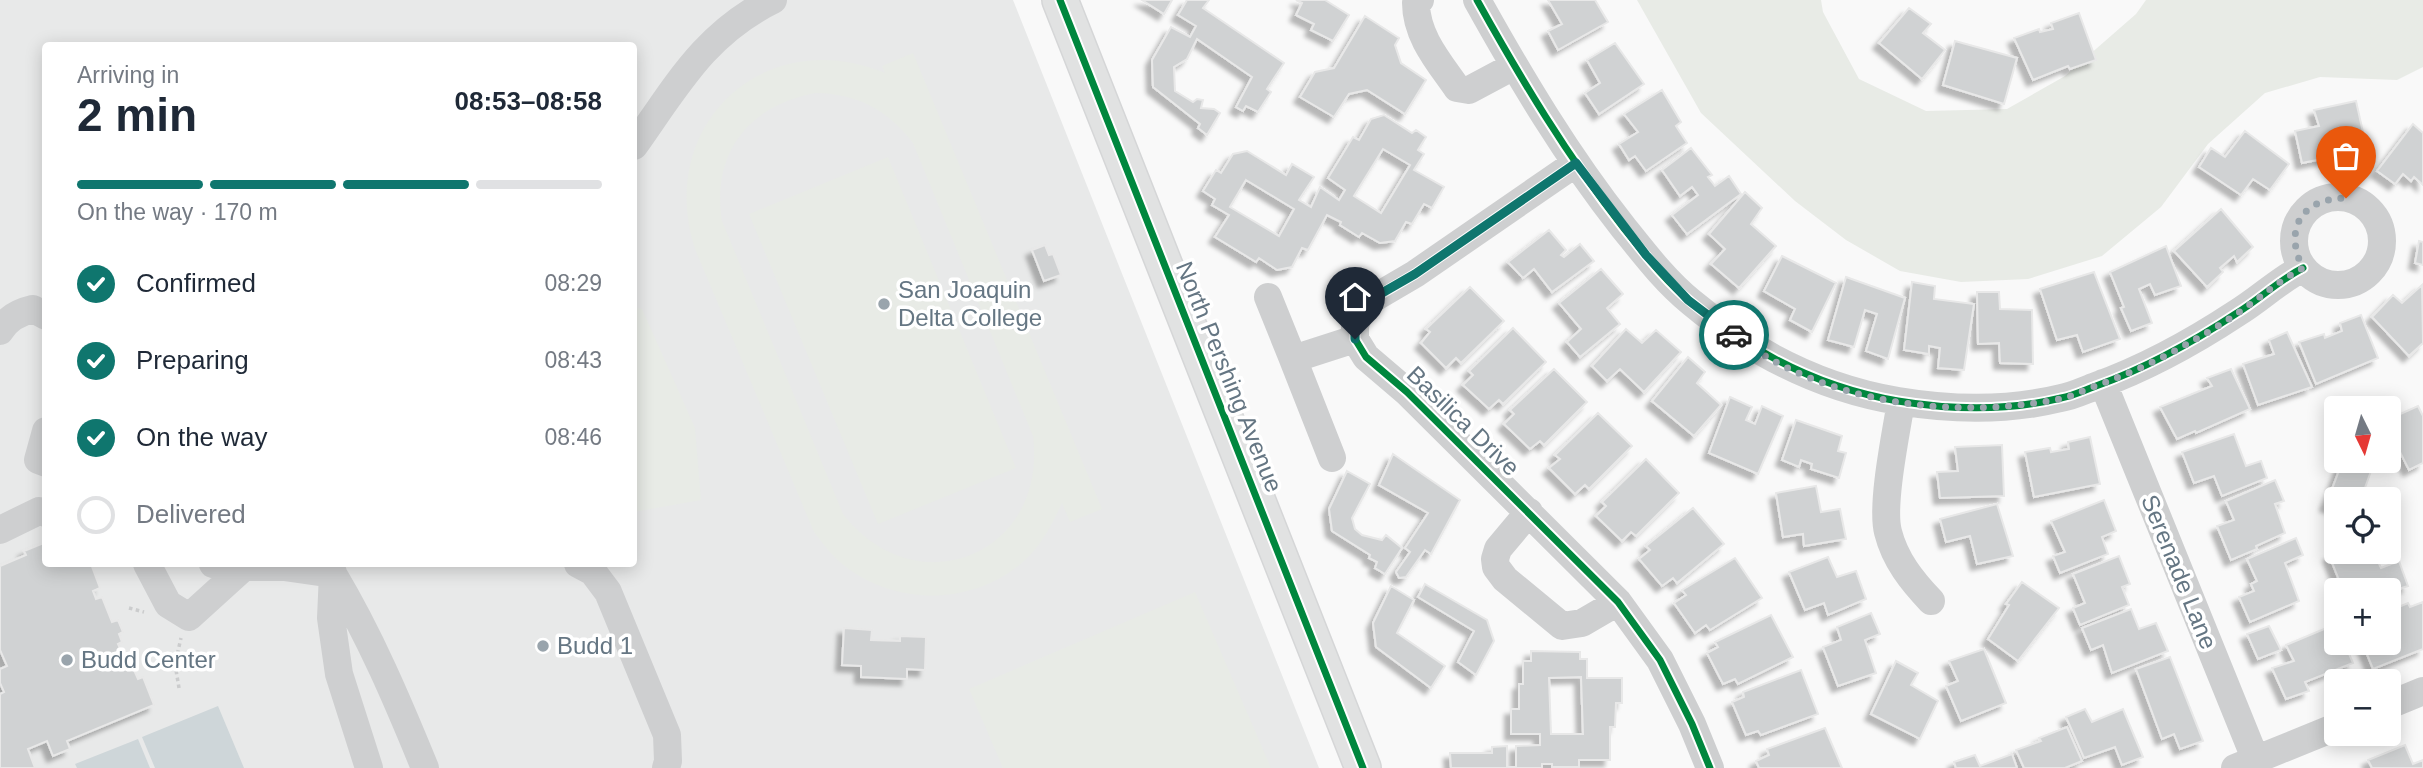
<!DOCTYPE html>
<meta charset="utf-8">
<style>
body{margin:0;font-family:Arial,sans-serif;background:#f2f2f3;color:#1f2937;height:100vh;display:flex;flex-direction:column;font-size:26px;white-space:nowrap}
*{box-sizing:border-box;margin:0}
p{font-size:23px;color:#747a83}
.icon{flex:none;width:38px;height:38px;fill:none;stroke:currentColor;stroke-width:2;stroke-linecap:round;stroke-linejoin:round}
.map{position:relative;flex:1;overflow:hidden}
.drawer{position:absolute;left:42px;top:42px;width:595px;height:525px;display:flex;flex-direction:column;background:#fff;border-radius:7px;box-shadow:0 4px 18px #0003}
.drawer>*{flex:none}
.needle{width:46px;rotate:175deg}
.fabs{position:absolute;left:2324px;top:396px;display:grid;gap:14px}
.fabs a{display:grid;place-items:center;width:77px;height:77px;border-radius:7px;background:#fff;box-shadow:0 4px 18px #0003;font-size:35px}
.pin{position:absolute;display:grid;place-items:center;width:60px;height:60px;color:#fff;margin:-72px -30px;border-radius:50% 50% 50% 0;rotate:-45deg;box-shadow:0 0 7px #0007}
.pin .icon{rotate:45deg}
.courier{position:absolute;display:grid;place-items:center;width:70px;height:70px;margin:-35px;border:5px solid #0f766e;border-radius:50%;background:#fff;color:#222;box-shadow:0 2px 9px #0007}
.summary em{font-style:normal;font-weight:800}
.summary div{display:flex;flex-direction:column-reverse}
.summary{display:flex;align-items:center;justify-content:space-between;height:119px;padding:0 35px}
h1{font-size:46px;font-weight:800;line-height:52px}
.bar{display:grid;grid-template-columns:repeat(4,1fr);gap:10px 7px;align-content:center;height:84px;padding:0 35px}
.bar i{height:9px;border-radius:5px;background:#e0e1e3}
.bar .on{background:#0f766e}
.bar p{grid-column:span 4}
ol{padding:0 35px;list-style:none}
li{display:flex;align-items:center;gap:21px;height:77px}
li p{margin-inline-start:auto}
li .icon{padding:7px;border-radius:50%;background:#0f766e;color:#fff;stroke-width:4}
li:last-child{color:#747a83}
li i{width:38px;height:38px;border:4px solid #e0e1e3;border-radius:50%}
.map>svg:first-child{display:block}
</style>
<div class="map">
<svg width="2423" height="768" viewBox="0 0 2423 768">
<defs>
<filter id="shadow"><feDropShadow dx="-6" dy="6" stdDeviation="2" flood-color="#0004"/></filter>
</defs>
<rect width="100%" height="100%" fill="#f9f9f9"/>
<path fill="#e8e9e9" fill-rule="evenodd" d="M 0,0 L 1013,0 L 1319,768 L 0,768 ZM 46,46 L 634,46 L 634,564 L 46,564 Z"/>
<path fill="#e8ebe6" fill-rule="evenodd" d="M 1637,0 L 1821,0 L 1823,12 L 1859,79 L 1926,111 L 2007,109 L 2065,76 L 2136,14 L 2146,0 L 2423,0 L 2423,67 L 2397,80 L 2320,77 L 2265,93 L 2208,144 L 2161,207 L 2102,256 L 2028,279 L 1961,282 L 1900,271 L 1846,240 L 1795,201 L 1701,113 Z
M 913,53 L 1102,509 L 1070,522 L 1062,503 C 1052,524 1042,545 1024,561 C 975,605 899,607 846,567 C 833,557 824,545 814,532 L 695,249 C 655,125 764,23 885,73 L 882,66 ZM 816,93 C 858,94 888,110 913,143 L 1033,436 C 1048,555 916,608 843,514 L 722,221 C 711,153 749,105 816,93 Z
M 888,157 L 1016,468 L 878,524 L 749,214 Z
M 634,307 L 642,309 L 695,428 L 701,500 L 634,512 Z
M 1195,592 L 1271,768 L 1003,768 L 969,689 Z"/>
<path fill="#ced6d9" d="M 218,706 L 244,768 L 155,768 L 142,737 Z
M 138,739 L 150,768 L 77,768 L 75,764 Z"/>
<path fill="#d0d2d3" stroke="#e8e8e8" stroke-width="2" fill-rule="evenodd" filter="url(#shadow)" d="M 1142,0 L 1172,0 L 1164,14 Z
M 1187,0 L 1209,0 L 1203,8 L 1284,63 L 1267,89 L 1271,92 L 1258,112 L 1246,106 L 1243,111 L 1236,107 L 1252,77 L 1197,39 L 1187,59 L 1174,67 L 1175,91 L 1193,102 L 1197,99 L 1203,100 L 1201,108 L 1214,109 L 1220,113 L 1207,135 L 1198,128 L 1200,124 L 1153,87 L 1152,60 L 1171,27 L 1190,37 L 1196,26 L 1178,15 Z
M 1296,0 L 1325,0 L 1349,15 L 1333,41 L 1311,30 L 1314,24 L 1296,15 L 1302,3 Z
M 1548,0 L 1595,0 L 1608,22 L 1558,50 L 1548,31 L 1562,24 Z
M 1909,8 L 1931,24 L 1923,33 L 1945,50 L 1922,79 L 1879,43 Z
M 2079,13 L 2096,60 L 2070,69 L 2068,66 L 2033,80 L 2014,38 L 2039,29 L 2040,32 L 2053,29 L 2051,23 Z
M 1365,16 L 1399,38 L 1395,45 L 1401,63 L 1426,80 L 1405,114 L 1367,90 L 1349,94 L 1334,117 L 1300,97 L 1315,72 L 1334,68 Z
M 1955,41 L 2017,58 L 2004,104 L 1943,85 Z
M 1615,43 L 1644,84 L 1599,114 L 1585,93 L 1600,83 L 1587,60 Z
M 1662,90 L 1681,122 L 1676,126 L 1687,143 L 1646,171 L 1635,156 L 1629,160 L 1619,144 L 1638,132 L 1624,114 Z
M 2356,101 L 2367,150 L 2302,163 L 2295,131 L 2319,126 L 2314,110 Z
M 1384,115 L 1412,133 L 1416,130 L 1426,137 L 1418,150 L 1424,154 L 1414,170 L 1444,187 L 1432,208 L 1424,204 L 1412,224 L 1406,222 L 1395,241 L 1380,243 L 1362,233 L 1359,237 L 1340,225 L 1341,222 L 1327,215 L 1308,250 L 1302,248 L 1292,267 L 1277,270 L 1259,258 L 1256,262 L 1215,237 L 1229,215 L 1212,205 L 1215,199 L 1203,191 L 1216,170 L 1221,173 L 1233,154 L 1247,151 L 1286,175 L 1292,164 L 1314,177 L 1299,200 L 1311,207 L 1320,187 L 1339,200 L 1345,190 L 1328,178 L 1353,137 L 1359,140 L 1371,119 ZM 1383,149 L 1410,165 L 1381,213 L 1354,196 ZM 1246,180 L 1294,209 L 1279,236 L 1230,207 Z
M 2413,124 L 2423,133 L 2423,185 L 2414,177 L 2411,181 L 2403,174 L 2395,184 L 2377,171 Z
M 2245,131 L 2289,164 L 2270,190 L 2253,179 L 2241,195 L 2199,167 L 2211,148 L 2225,157 Z
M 1691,148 L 1712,175 L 1708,177 L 1715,186 L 1729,176 L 1741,194 L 1687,234 L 1672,215 L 1698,195 L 1692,187 L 1680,196 L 1662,170 Z
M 1745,192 L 1762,208 L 1751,224 L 1776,246 L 1739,288 L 1711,264 L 1725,249 L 1709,234 Z
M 2221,209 L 2253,247 L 2237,262 L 2234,256 L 2220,268 L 2223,272 L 2207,287 L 2174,251 Z
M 1549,230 L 1566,250 L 1561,255 L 1564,257 L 1580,244 L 1594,261 L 1552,292 L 1534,269 L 1523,278 L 1508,262 Z
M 2419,241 L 2423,242 L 2423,265 L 2415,263 Z
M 1045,245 L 1049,255 L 1053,254 L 1061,275 L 1044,281 L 1032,250 Z
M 2166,246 L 2181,286 L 2155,295 L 2150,284 L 2139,289 L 2152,323 L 2131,331 L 2121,308 L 2124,307 L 2110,272 Z
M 1782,256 L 1836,283 L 1812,332 L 1790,320 L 1795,309 L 1764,291 Z
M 1601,269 L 1623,294 L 1607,308 L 1620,324 L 1580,357 L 1567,342 L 1581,329 L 1559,303 Z
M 2094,272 L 2120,339 L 2083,352 L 2077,335 L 2057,340 L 2040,289 Z
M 1846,277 L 1905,298 L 1888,359 L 1866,351 L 1877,314 L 1865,310 L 1854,347 L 1828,340 Z
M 1912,282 L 1935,286 L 1934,299 L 1974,304 L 1964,370 L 1938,368 L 1940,348 L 1929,346 L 1929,354 L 1904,350 Z
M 2422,285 L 2423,343 L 2409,356 L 2372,317 L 2393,295 L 2402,303 Z
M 1470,287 L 1504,321 L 1461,363 L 1456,358 L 1446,368 L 1421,343 L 1430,332 L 1426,329 Z
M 1977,292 L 1999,292 L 2000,309 L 2032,310 L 2033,364 L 2000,363 L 1999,343 L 1978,344 Z
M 2361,315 L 2378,358 L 2316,384 L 2299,342 L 2324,334 L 2325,338 L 2342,331 L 2340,323 Z
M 1513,328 L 1546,362 L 1503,404 L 1499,400 L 1489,409 L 1463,385 L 1473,375 L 1469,371 Z
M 1626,329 L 1642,343 L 1656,330 L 1681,352 L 1644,392 L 1620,369 L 1607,381 L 1592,366 Z
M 2287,332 L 2312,387 L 2258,405 L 2243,364 L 2274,354 L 2269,340 Z
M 1688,357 L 1705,372 L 1697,383 L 1721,405 L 1694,436 L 1652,401 Z
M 1554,369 L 1587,402 L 1544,445 L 1540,441 L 1530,449 L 1504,424 L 1514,414 L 1510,410 Z
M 2231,369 L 2250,409 L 2196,433 L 2195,431 L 2177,439 L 2160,407 L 2212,386 L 2207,378 Z
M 1730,397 L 1752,407 L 1746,420 L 1755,424 L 1762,406 L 1783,416 L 1758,474 L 1709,453 Z
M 2418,406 L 2423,416 L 2423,463 L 2409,470 L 2399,450 L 2389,455 L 2389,419 Z
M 1598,413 L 1632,446 L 1589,489 L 1585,485 L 1575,494 L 1549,468 L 1560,459 L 1555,455 Z
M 1796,420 L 1842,436 L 1838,451 L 1846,453 L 1839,478 L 1811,469 L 1812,464 L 1801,460 L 1799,467 L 1782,460 Z
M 2234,434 L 2246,466 L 2261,461 L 2267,478 L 2222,496 L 2214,476 L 2194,483 L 2182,452 Z
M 2090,437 L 2100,484 L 2034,497 L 2025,452 L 2050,448 L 2051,452 L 2069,449 L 2068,442 Z
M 2002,445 L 2004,496 L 1940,498 L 1937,472 L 1958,471 L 1955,447 Z
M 1393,454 L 1460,500 L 1431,554 L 1425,550 L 1406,577 L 1399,578 L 1396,572 L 1410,552 L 1405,548 L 1428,513 L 1379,485 Z
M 1646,459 L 1679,493 L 1636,536 L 1631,532 L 1622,541 L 1596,516 L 1606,506 L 1602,502 Z
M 2343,460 L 2371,471 L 2361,499 L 2336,499 L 2336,509 L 2326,505 Z
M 1347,471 L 1370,484 L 1352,518 L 1355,529 L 1362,535 L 1382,540 L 1386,535 L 1402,548 L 1385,574 L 1375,568 L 1377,562 L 1369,558 L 1370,555 L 1332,531 L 1329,509 Z
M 2275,480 L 2284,501 L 2275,504 L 2285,533 L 2256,546 L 2257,549 L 2231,560 L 2217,526 L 2234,520 L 2226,501 Z
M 1816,486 L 1821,512 L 1840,509 L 1846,539 L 1804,546 L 1803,534 L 1783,537 L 1776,493 Z
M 2104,500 L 2116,531 L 2102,537 L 2108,554 L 2060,573 L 2053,556 L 2065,552 L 2051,521 Z
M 1997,504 L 2013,556 L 1977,564 L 1970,536 L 1946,542 L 1940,519 Z
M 1693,508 L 1724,544 L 1677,583 L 1673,578 L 1662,586 L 1639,559 L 1650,550 L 1646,546 Z
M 2296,538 L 2303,555 L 2285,563 L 2299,601 L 2250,622 L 2239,597 L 2254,591 L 2251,584 L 2257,581 L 2247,559 Z
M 46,542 L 46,564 L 91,564 L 100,588 L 93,591 L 96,599 L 102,597 L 112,622 L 118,620 L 123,632 L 119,634 L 122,642 L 118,644 L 122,653 L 126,652 L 138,679 L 143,677 L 154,705 L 67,741 L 70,749 L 53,756 L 47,741 L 28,749 L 35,768 L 0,768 L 0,694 L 4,692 L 0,683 L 0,669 L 7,666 L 0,650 L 0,566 L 26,555 L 24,551 Z
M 2337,551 L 2373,551 L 2381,568 L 2399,561 L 2408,586 L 2389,592 L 2389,590 L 2343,590 L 2329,555 Z
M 2119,556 L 2130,584 L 2122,587 L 2129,605 L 2080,625 L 2073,608 L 2085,603 L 2073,574 Z
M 1828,557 L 1837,577 L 1856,571 L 1866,599 L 1828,615 L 1824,603 L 1805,610 L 1789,572 Z
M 1735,558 L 1762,598 L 1710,630 L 1706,625 L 1695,633 L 1674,603 L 1686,595 L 1682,590 Z
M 2022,582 L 2059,608 L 2018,661 L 1988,639 L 2009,605 L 2006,604 Z
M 1425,584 L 1487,620 L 1494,641 L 1476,675 L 1458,662 L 1474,631 L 1418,597 Z
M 1391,586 L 1414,600 L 1397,633 L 1445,666 L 1431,688 L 1376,647 L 1373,623 Z
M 2423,602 L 2423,649 L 2373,669 L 2362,642 L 2389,642 L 2389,611 L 2408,603 L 2410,607 Z
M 2131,609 L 2139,629 L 2156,623 L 2168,651 L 2112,673 L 2103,645 L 2091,650 L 2082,628 Z
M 1871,613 L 1880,634 L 1865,640 L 1876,673 L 1838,686 L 1823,647 L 1841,640 L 1837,627 Z
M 1771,615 L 1793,657 L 1738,684 L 1735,679 L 1723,684 L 1707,653 L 1718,647 L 1715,642 Z
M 2336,624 L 2336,642 L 2344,642 L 2353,663 L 2305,682 L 2309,691 L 2286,699 L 2272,668 L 2294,661 L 2286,645 Z
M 2269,626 L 2281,650 L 2258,659 L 2247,634 Z
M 844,628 L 872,630 L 871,640 L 900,641 L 900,636 L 926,637 L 925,670 L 907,669 L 907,679 L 861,677 L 861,666 L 842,665 Z
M 1984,649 L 2006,703 L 1961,721 L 1946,686 L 1958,681 L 1949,661 Z
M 1531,651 L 1580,652 L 1580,659 L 1587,659 L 1587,678 L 1622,678 L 1622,703 L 1616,703 L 1615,727 L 1610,727 L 1610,760 L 1579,760 L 1579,767 L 1552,767 L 1552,764 L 1542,764 L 1542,768 L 1451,768 L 1450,753 L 1492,753 L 1492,747 L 1507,746 L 1507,767 L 1516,767 L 1516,746 L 1540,745 L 1540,734 L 1511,734 L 1511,709 L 1519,709 L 1519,684 L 1523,684 L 1523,661 L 1531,661 ZM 1581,677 L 1583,734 L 1551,734 L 1549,678 Z
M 2170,657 L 2203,741 L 2180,749 L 2174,734 L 2162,739 L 2136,669 Z
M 1896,661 L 1918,673 L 1911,685 L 1938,701 L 1920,739 L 1871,714 Z
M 1801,670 L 1818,714 L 1761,735 L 1758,731 L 1746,735 L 1732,702 L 1744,697 L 1743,692 Z
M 2085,709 L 2092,722 L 2123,709 L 2143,757 L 2122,765 L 2115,747 L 2084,758 L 2066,717 Z
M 2067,727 L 2082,761 L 2065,768 L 2024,768 L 2016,750 L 2041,741 L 2039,738 Z
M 1825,728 L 1842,768 L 1759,768 L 1756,761 L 1769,755 L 1767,749 Z
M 2405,745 L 2413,764 L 2423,760 L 2423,768 L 2372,768 L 2368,760 Z
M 2012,754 L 2017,768 L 1956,768 L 1954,762 L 1975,755 L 1980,766 Z"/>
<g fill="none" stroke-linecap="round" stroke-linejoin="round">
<defs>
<path id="major" d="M 1060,0 L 1363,768"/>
</defs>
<use href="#major" stroke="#d5d6d7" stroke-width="38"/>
<path stroke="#cbcccd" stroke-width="3.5" stroke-dasharray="3.5 3.5" stroke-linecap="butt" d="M 129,608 L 144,612
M 179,688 L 175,664 L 181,638"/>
<path stroke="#cecfd0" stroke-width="28" d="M 1420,0 L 1416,3 C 1416,36 1439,62 1457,88 L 1469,90 L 1514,66
M 1477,0 C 1521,79 1567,156 1623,227 C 1644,253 1665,281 1691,302 C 1752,353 1820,388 1898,401 C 1952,410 2008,411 2061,398 C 2073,396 2085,390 2096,386 C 2146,368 2193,342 2237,313 C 2260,299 2279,280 2303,268
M 634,146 C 676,87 705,33 773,0
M 1576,163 L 1415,274 L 1369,301 L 1361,309 L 1355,325 L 1355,339 L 1366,357 L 1407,392 L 1618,602 L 1660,660 L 1692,724 L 1710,768
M2294 241a44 44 0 1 1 88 0a44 44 0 1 1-88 0Z
M 1268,297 L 1293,359 L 1355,339
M 0,331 C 7,319 20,312 33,309 L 46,316
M 1293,359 L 1332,458
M 2103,383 L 2259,768
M 1901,402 C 1896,433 1881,505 1888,532 C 1895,560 1912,581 1931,601
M 46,431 L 38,460 L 46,463
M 1529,512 L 1498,549 L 1495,559 L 1496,567 L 1505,579 L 1562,626 L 1582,623 L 1618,602
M 0,530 L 39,511 L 46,513
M 147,564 L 168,604 L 189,617 L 243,568
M 213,564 L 224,567 L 284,567 L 333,574
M 578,564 L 593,572 L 608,592 L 667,735 L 668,761 L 666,768
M 333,573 L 331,618 L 339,674 L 369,768
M 333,574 C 370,636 398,702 425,768
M 2389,705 L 2423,691
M 2235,768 L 2336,727"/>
<use href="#major" stroke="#e1e2e2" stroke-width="35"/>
<defs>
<path id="cycleway" d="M 1060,0 L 1363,768
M 1477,0 C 1521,79 1567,156 1623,227 C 1644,253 1665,281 1691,302 C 1752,353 1820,388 1898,401 C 1952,410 2008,411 2061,398 C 2073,396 2085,390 2096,386 C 2146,368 2193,342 2237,313 C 2260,299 2279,280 2303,268
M 1576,163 L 1415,274 L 1369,301 L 1361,309 L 1355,325 L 1355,339 L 1366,357 L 1407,392 L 1618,602 L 1660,660 L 1692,724 L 1710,768"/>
</defs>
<use href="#cycleway" stroke="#fff" stroke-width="11"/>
<use href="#cycleway" stroke="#00873e" stroke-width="7"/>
</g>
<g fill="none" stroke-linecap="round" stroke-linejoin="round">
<path stroke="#99a4ac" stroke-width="7" stroke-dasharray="0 12.6" d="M 1734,335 C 1824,404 1952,420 2060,399 C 2070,397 2080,392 2090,388 C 2123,376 2156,362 2187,344 C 2205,334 2224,323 2241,311 C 2262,296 2280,280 2303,268 C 2283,229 2302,198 2346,198"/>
<path stroke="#0f766e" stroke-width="9" d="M 1355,339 L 1355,324 L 1361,309 L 1368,301 L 1415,274 L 1576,163 L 1646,255 L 1688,300 L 1734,335"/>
</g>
<g fill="#99a4ac" stroke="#fff" stroke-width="2.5">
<circle cx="884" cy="304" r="7"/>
<circle cx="543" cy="646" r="7"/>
<circle cx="67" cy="660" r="7"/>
</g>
<g text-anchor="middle" stroke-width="7" stroke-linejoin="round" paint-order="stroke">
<g font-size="24" fill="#657683" stroke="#fff" text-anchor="start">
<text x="898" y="298">San Joaquin<tspan x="898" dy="28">Delta College</tspan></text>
<text x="557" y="654">Budd 1</text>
<text x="81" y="668">Budd Center</text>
</g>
<g font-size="24" fill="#657683" stroke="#fff">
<text transform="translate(1229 377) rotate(68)" y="8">North Pershing Avenue</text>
<text transform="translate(1463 421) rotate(44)" y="8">Basilica Drive</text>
<text transform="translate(2179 572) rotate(68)" y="8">Serenade Lane</text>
</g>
</g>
</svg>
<div class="fabs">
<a><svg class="needle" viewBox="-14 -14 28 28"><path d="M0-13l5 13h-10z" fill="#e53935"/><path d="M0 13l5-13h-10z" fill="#747a83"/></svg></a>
<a><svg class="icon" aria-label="locate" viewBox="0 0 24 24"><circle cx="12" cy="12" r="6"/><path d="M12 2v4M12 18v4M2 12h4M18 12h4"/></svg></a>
<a>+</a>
<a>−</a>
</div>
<div class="pin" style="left:2346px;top:198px;background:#ea580c"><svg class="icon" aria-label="bag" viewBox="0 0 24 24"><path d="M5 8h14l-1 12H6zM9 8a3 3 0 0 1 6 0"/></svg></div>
<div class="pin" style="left:1355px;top:339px;background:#1f2937"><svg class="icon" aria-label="home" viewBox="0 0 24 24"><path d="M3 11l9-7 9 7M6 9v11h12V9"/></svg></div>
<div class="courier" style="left:1734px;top:335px"><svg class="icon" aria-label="car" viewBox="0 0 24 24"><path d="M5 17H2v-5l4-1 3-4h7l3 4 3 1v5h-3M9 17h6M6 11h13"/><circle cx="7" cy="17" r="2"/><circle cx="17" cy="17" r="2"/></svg></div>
<section class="drawer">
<div class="summary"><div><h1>2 min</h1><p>Arriving in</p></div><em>08:53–08:58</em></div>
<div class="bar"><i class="on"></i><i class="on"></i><i class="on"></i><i></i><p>On the way · 170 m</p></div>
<ol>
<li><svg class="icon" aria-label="check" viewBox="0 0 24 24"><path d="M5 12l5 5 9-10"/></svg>Confirmed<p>08:29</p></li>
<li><svg class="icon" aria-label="check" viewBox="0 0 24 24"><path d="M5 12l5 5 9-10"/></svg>Preparing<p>08:43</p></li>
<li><svg class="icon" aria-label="check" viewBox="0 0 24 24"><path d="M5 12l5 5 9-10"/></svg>On the way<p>08:46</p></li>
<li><i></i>Delivered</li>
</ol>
</section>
</div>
